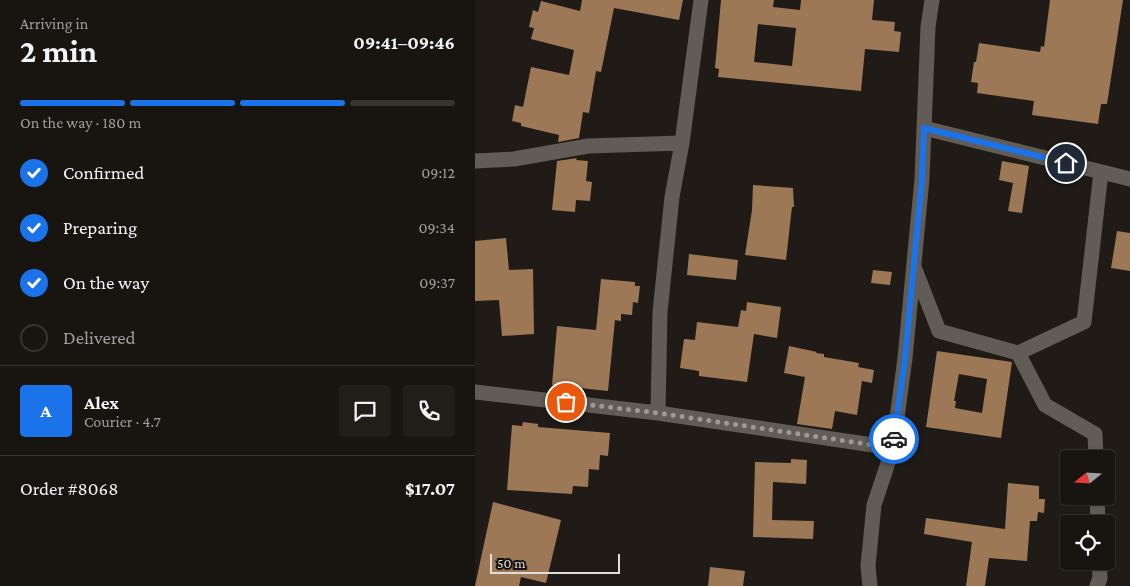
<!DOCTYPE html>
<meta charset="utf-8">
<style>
body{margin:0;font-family:"Crimson Pro",serif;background:#211d19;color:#f1f3f6;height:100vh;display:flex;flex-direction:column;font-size:19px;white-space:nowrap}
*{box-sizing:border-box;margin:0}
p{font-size:16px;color:#9f9e9f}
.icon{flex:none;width:28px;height:28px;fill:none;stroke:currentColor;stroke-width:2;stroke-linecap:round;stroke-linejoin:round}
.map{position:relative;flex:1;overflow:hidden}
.drawer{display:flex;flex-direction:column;background:#181410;width:475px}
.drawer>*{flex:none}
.needle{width:32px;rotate:252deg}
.controls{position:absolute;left:585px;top:450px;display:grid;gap:10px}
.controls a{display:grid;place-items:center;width:55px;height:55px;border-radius:5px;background:#181410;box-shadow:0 1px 4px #0004,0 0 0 1px #363330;font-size:25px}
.scale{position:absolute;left:15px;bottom:12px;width:130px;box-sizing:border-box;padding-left:5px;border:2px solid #e1ddda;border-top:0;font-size:14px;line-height:18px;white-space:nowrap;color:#e1ddda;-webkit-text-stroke:4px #16120e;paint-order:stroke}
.pin{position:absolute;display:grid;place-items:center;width:42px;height:42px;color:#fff;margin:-21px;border:2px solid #fff;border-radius:50%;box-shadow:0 1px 5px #0007}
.courier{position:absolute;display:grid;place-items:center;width:50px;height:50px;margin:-25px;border:4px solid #1a73e8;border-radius:50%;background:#fff;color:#222;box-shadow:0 1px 6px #0007}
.summary em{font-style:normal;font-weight:700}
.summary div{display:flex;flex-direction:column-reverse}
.summary{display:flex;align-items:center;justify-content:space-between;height:85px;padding:0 20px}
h1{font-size:32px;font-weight:700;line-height:38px}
.bar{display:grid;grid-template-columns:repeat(4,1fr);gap:8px 5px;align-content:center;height:60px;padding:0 20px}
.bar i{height:6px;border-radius:4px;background:#363330}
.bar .on{background:#1a73e8}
.bar p{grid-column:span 4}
.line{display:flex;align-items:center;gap:12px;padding:0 20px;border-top:1px solid #363330}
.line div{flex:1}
.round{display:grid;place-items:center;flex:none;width:52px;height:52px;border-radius:5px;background:#211d19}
ol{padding:0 20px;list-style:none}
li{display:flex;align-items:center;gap:15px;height:55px}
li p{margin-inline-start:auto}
li .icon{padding:5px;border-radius:50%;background:#1a73e8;color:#fff;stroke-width:4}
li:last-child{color:#9f9e9f}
li i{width:28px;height:28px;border:2px solid #363330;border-radius:50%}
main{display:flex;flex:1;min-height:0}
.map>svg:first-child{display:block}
</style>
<main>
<section class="drawer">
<div class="summary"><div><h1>2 min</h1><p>Arriving in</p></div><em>09:41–09:46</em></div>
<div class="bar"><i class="on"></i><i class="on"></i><i class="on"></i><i></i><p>On the way · 180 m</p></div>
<ol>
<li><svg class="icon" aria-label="check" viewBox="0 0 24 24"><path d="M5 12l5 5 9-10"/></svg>Confirmed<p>09:12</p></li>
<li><svg class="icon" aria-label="check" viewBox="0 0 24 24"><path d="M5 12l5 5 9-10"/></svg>Preparing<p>09:34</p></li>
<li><svg class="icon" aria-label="check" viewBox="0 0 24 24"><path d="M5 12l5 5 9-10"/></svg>On the way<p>09:37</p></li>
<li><i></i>Delivered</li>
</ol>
<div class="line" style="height:90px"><b class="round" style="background:#1a73e8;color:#fff">A</b><div><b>Alex</b><p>Courier · 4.7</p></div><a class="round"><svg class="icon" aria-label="chat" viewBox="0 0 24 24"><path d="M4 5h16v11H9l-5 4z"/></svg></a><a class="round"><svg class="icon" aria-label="phone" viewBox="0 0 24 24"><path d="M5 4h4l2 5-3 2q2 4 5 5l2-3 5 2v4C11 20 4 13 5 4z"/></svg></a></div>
<div class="line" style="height:65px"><div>Order #8068</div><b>$17.07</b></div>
</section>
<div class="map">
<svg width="655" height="586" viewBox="0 0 655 586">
<rect width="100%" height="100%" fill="#201b16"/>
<path fill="#9c7857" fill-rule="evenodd" d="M 107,0 L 208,0 L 204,20 L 139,8 L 126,72 L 121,71 L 114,113 L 108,112 L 104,138 L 83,142 L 84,135 L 46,126 L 46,123 L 37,121 L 40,105 L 48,107 L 56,67 L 94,75 L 99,50 L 56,39 L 59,28 L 54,27 L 58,10 L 63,12 L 66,1 L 105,11 Z
M 246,0 L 299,0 L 298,7 L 325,10 L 326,0 L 399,0 L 397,20 L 420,22 L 419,31 L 426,32 L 424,52 L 390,49 L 386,91 L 243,77 L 244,69 L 240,68 ZM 283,24 L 321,28 L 317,66 L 279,62 Z
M 575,0 L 648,0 L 632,104 L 626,104 L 623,124 L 557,115 L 559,101 L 502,93 L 503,83 L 496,82 L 499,62 L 501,62 L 504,43 L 565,52 L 566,46 L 569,47 Z
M 102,158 L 101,160 L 113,161 L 111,181 L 117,182 L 115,201 L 101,200 L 100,212 L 77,210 L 82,161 Z
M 527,161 L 554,166 L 547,213 L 533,211 L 538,183 L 524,180 Z
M 278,185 L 318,188 L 319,207 L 317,207 L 311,260 L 270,255 L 277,210 Z
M 642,231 L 655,233 L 655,271 L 636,268 Z
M 31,238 L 34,270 L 58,269 L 59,334 L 27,336 L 24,300 L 0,301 L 0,241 Z
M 214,254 L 263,260 L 261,280 L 212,275 Z
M 398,270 L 417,272 L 415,285 L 396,283 Z
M 126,279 L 160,282 L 160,286 L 165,286 L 163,303 L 158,302 L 157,315 L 146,314 L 146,321 L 140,320 L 133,391 L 77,385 L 82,326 L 121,330 Z
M 272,302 L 306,307 L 302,338 L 279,334 L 272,382 L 224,376 L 224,371 L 205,368 L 209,339 L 220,340 L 222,322 L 263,327 L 266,310 L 271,311 Z
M 314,346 L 342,352 L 341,353 L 349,354 L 349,357 L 384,363 L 383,367 L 399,370 L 397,383 L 387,381 L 382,415 L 360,411 L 357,429 L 322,424 L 330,377 L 309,373 Z
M 462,351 L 537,362 L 526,438 L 451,427 ZM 484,374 L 512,379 L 507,413 L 480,408 L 481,401 L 479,401 Z
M 48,422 L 63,424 L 63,427 L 135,433 L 133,456 L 125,455 L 124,470 L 114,469 L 113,487 L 98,486 L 97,494 L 32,490 L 37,425 L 47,426 Z
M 316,459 L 332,460 L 331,484 L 298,482 L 297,520 L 339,521 L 338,539 L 278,537 L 280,462 L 316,463 Z
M 533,483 L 564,486 L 564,499 L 570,499 L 569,513 L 563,512 L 562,521 L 555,521 L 552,561 L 514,558 L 510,586 L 491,586 L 497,542 L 449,534 L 451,518 L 530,529 Z
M 18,502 L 86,520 L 71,583 L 46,577 L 44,586 L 0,586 Z
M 235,567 L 270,571 L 268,586 L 233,586 Z"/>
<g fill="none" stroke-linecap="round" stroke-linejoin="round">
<path stroke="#625c56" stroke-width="15" d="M 449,128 L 655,179
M 0,161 L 39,159 L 113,146 L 207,143
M 439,267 L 464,331 L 543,353 L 570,405 L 620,434 L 621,459
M 543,353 L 609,322 L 626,172
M 0,392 L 183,413 L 418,448
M 183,413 L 185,312 L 197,197 L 207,143 L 226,0
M 622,496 L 623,524
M 395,586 L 393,566 L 399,505 L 418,448 L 430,358 L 447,179 L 453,27 L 457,0
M 622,586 L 625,578 L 624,561"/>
</g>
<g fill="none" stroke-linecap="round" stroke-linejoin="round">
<path stroke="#9d9995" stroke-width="5" stroke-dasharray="0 9" d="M 91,402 L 183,413 L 418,448 L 419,439"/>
<path stroke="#1a73e8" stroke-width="6" d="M 419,439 L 430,358 L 447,179 L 449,128 L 591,163"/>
</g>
</svg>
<div class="controls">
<a><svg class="needle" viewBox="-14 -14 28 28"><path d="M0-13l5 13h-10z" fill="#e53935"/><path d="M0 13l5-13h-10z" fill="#9f9e9f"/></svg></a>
<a><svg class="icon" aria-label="locate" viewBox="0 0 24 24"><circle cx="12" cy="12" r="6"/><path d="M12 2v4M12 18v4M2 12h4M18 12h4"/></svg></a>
</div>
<div class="scale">50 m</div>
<div class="pin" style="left:91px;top:402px;background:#ea580c"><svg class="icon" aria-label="bag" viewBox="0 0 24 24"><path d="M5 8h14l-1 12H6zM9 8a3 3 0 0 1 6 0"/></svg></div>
<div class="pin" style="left:591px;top:163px;background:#1f2937"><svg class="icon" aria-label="home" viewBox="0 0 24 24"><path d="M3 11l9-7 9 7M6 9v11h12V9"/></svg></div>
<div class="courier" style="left:419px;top:439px"><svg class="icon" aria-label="car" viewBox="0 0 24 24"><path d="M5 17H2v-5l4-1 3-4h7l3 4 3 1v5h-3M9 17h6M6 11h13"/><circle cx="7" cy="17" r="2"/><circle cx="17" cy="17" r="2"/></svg></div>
</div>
</main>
